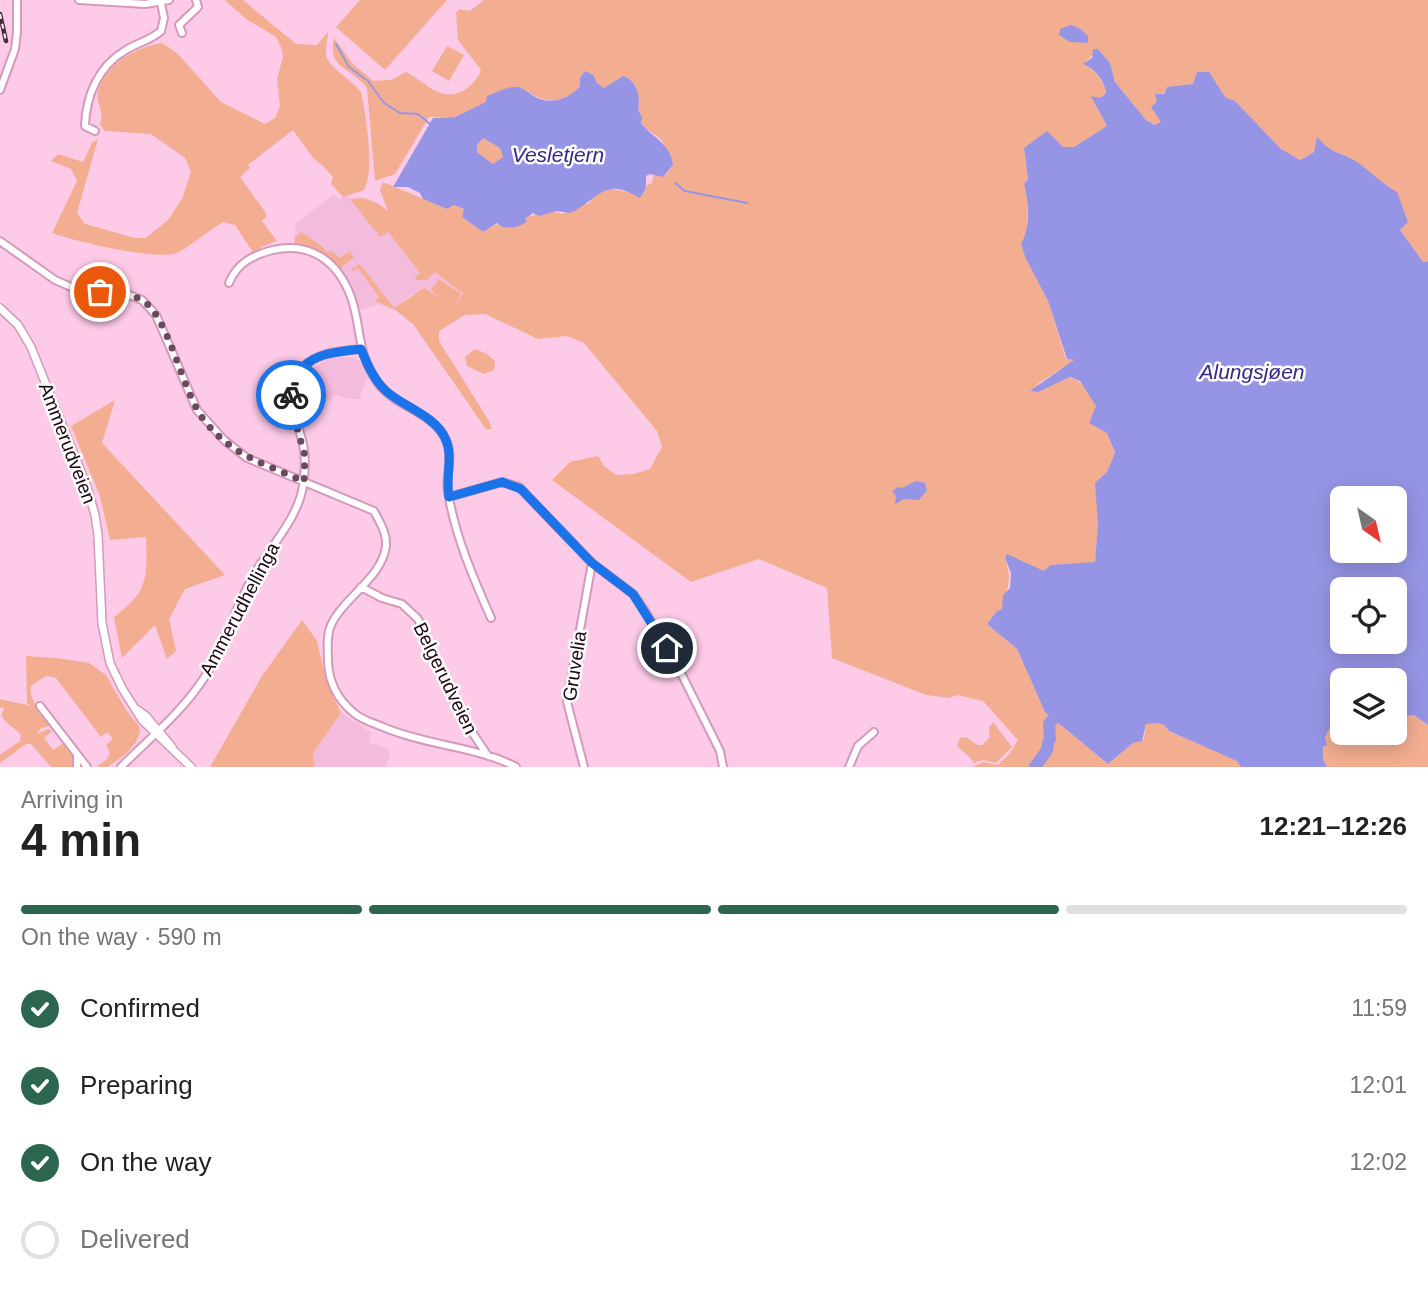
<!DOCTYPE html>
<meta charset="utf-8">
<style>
body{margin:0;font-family:Helvetica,sans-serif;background:#f2f2f2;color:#222;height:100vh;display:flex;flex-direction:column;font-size:26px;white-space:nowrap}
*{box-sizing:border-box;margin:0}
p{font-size:23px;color:#767676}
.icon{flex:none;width:38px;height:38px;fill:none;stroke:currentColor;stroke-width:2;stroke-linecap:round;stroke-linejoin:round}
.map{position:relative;height:767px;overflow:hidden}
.side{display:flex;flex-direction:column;background:#fff;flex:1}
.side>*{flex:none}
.needle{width:46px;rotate:146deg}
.tools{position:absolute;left:1330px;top:486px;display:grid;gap:14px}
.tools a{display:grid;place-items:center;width:77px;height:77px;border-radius:10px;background:#fff;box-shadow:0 4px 18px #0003;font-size:35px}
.pin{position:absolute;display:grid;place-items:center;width:60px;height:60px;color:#fff;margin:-30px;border:4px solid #fff;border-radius:50%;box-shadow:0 2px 7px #0007}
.courier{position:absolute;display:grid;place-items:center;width:70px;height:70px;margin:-35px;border:5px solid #1a73e8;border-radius:50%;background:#fff;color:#222;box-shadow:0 2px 9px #0007}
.head em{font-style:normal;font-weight:700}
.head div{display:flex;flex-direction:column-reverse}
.head{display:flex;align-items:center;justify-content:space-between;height:119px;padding:0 21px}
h1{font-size:46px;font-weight:700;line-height:52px}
.bar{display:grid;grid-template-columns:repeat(4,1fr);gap:10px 7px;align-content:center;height:84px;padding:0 21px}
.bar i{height:9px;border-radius:5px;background:#e0e0e0}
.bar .on{background:#2d664e}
.bar p{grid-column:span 4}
ol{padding:0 21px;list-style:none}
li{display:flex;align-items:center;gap:21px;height:77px}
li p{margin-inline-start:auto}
li .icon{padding:7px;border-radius:50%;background:#2d664e;color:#fff;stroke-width:4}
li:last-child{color:#767676}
li i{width:38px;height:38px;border:4px solid #e0e0e0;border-radius:50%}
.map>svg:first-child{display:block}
</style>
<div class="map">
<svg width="1428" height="767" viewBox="0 0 1428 767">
<rect width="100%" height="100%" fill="#fdcae7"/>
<path fill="#f4bcdc" d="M 347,194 L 351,199 L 361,197 L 378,203 L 435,271 L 463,294 L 455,307 L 414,293 L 393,310 L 379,304 L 358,311 L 354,296 L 338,269 L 301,246 L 295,245 L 294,242 L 296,224 L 333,195 L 340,199 Z
M 350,357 L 361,362 L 368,376 L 359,399 L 350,399 L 335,395 L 329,400 L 319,400 L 308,390 L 307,375 L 312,369 L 330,358 Z
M 341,713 L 372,733 L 369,740 L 370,743 L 387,748 L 390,755 L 386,767 L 315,767 L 313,756 L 314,752 Z"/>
<path fill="#f3ae92" d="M 225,0 L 243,0 L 296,44 L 317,45 L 328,32 C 328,39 325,48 326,55 C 328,67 353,81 361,92 C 366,115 375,170 364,190 L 343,197 L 331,184 L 333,177 L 322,165 L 314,159 L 293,130 L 248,165 L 250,168 L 240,177 L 266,213 L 266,217 L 262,221 L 277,241 L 261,247 L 260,252 L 254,254 L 235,225 L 223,222 C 208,231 192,245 177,253 C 159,261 73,241 52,233 L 77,181 L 71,169 L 51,161 L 58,154 L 83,162 L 92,143 L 98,139 L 77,213 L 85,224 L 135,238 L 146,238 L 168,220 L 182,199 L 191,172 L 185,158 L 151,134 L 105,131 L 100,125 C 105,109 95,104 98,92 C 105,64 136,47 162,43 L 177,53 L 221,102 L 265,124 L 275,118 L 280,106 L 277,79 L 283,57 L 281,47 L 276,37 L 246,19 Z
M 360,0 L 447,0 L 385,70 L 336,27 Z
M 484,0 L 1428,0 L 1428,261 L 1423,262 L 1399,230 L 1397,192 C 1383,184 1373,174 1360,165 C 1345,153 1332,155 1317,138 L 1314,152 L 1299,160 L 1281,149 L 1235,101 L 1193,84 L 1168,87 L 1152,107 L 1162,122 L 1156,125 L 1146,120 L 1115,82 L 1110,63 L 1098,49 L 1085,63 C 1093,71 1105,81 1106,93 L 1099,99 L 1092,97 L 1107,126 L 1074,147 L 1063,147 L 1052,138 L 1024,148 L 1028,179 L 1024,184 L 1028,198 L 1026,259 L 1048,301 L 1066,359 L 1075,360 L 1036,385 C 1046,383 1060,377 1070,378 C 1091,379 1108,437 1115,454 L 1107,472 L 1098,524 L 1095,563 L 1050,565 L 1044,572 L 1007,555 L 1005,558 C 1013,584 1007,585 1002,609 L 997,611 L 987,624 L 1017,649 L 1045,712 L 1108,764 L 1133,743 L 1144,739 L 1146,724 L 1157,723 L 1164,725 L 1169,731 L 1238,761 L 1241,767 L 973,767 L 983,762 L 998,765 L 1010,753 L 1018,740 L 983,701 L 957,695 L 949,698 L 926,695 L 832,658 L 827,588 L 759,559 L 691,582 L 552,480 L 570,462 L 598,456 L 604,466 L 616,475 L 634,474 L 650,469 L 662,447 L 657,431 L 584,343 L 567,336 L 538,339 L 485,314 L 465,315 L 439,331 L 439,341 L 489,421 L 492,429 L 486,429 L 413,324 L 394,309 L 375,301 L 379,297 L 358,268 L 353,271 L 351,269 L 360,264 L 394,308 L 424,288 L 440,298 L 431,290 L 439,279 L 461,294 L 454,307 L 463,294 L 435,272 L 427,280 L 417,280 L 414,278 L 420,273 L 388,232 L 380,237 L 377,234 L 380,231 L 376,232 L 350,199 C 365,196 376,201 388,211 L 380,190 L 383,182 L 447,209 L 454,205 L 464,209 L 462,217 L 483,232 C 502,218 511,226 525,219 C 535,213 550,209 562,214 L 589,203 L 595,194 L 607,188 L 643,195 L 647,185 L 652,183 L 654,174 L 666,175 L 673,165 C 669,157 666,145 660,139 C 653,131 644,131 640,119 C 635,104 644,82 623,76 L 604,88 L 580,78 L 580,86 C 565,103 545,105 528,91 L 487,102 L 455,117 L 429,117 L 395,174 L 375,181 L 367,88 C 351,66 327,70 334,38 L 352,63 L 373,81 L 391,80 L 406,72 C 418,78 429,89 441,93 C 459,99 475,85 481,70 L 458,40 L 456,13 L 459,9 L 470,11 Z
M 447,46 L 464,55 L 449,81 L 432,71 Z
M 483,138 L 500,148 L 503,157 L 493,164 L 477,152 L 477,145 Z
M 301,232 L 322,246 L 327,253 L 331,251 L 340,258 L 350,251 L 354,257 L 338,270 L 301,246 L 295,245 L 295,238 Z
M 475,349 L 487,354 L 495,361 L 494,370 L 484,374 L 467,366 L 465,357 Z
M 115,400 L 102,443 L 225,575 L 185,589 L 169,619 L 176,651 L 167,659 L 155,625 L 122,658 L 114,617 C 149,591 147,578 146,537 L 110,540 L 100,496 L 71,426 Z
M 302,620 L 317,641 L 326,679 L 341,713 L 314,752 L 313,756 L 315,767 L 210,767 L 262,676 Z
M 26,656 L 57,658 L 89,663 L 106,675 L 126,710 L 139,726 L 140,732 L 136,742 L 127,753 L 108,767 L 97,767 L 107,759 L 110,753 L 106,745 L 113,739 L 107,732 L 101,737 L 56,678 L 46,676 C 42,679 33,683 31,687 C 27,697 45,718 51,725 L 40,729 L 37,734 L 48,729 L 52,731 L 44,738 L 53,750 L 64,743 L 74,757 L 73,759 L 74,767 L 51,767 L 31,744 L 26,744 L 0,763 L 0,755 L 20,741 L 21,735 C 14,727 6,724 1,715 L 4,710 L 3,707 L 0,708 L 0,699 L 31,706 L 27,703 Z
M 1414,715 L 1428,725 L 1428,767 L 1327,767 L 1323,759 L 1323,747 L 1327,745 L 1325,737 L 1333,722 L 1342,721 L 1342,733 L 1395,733 L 1395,725 L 1402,723 L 1406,716 Z
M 993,722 L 1012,747 L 996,763 L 983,760 L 974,763 C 968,753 962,753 957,745 L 961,737 L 968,738 L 977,745 L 982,745 L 990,737 L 989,728 Z"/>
<path fill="#9695e5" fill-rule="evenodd" d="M 1071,25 L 1079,28 L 1088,36 L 1088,43 L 1070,42 L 1059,35 L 1060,29 Z
M 1093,49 L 1098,49 L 1110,63 L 1115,82 L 1146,120 L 1155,125 L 1161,122 L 1151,107 L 1157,101 L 1155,94 L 1164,94 L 1167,87 L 1193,84 L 1197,72 L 1209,72 L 1225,97 L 1235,101 L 1281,149 L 1300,160 L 1314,152 L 1317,137 C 1333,156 1344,152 1360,164 C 1373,174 1383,184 1397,192 L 1408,222 L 1400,230 L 1423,262 L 1428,261 L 1428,725 L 1414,715 L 1406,716 L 1402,724 L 1395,725 L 1395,681 L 1342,681 L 1342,721 L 1333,722 L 1325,737 L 1327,745 L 1323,747 L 1323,759 L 1327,767 L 1241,767 L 1237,761 L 1169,731 L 1164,725 L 1157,723 L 1146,724 L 1142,741 L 1133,743 L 1108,764 L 1045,712 L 1017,649 L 987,624 L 997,611 L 1002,609 L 1003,595 L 1010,588 L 1011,573 L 1005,558 L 1007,554 L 1044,571 L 1050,565 L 1095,562 L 1098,524 L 1095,483 L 1107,472 L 1115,453 L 1107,433 L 1089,423 L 1096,406 L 1080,381 L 1070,377 L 1038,392 L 1030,391 L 1074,360 L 1067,359 L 1048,301 L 1026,259 L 1021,244 C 1031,227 1029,202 1024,184 L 1028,179 L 1024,148 L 1047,131 L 1063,147 L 1074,147 L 1107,126 L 1091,96 L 1100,98 L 1106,93 C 1105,81 1094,68 1083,64 L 1092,58 ZM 1342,499 L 1395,499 L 1395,551 L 1342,551 ZM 1342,590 L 1395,590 L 1395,642 L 1342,642 Z
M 585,71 L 593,75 L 597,83 L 604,88 L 623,76 C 637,80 641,97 638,110 L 642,117 L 641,123 C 653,138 671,144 673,165 L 663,177 L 650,174 L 646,176 C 646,184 647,192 639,198 C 605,175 598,200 570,213 L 557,211 L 539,216 L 533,213 L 525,219 L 527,221 C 519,228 512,228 502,227 L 497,223 L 483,232 L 462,217 L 464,209 L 454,205 L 447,209 L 423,199 L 420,193 L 408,187 L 393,187 L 433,118 L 455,117 L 486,102 L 487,96 C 495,93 506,87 514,87 C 522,86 529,93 534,96 C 549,106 569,99 580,86 L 580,78 ZM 483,138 L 500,148 L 503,157 L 493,164 L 477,152 L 477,145 Z
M 916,481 L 925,483 L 927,490 L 919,500 L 904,499 L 895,504 L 896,496 L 892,491 L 898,487 L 902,488 Z"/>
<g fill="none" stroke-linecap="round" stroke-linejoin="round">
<path stroke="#9695e5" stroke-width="2" d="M 336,44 L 349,67 L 368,81 L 384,103 L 400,113 L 418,114 L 430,124
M 675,183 L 685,191 L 747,203"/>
<path stroke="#9695e5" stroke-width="12" d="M 1050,739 L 1049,724 L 1053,719
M 1035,767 L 1047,750 L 1048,743"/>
<defs>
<path id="minor" d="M 79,0 L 145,4 L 169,0
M 182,33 L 179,25 L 198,7 L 196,0
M 0,90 L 15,49 L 17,32 L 17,0
M 95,131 L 85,126 C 86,96 98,66 126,50 C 137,43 151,40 161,31 L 164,18 L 161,3
M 0,241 L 55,280 L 78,290 L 124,293 L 142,300 L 156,315 L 197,410 L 224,440 L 247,458 L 374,511 C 380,523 387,533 386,546 C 382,578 344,597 331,625 C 326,636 328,650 328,662 C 329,682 338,700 354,713 C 362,720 373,723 383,727 C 424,745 479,747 516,767
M 229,283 C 237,263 253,255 273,250 C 311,241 338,262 351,297 C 362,328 356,353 378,383 C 395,407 434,412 446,440 C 454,456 445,475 448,492 C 455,536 473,577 491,618
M 449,497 L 502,482 L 519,487 L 592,563 L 633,594 L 645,611 L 679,669 L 720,751 L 723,767
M 361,587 L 382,598 L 402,604 L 418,619 L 460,714 L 488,756
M 40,706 L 87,767
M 77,767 L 77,755
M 121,767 C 149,739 182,712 204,678 C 225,645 235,607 255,573 C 271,546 298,518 303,486 C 305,472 306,457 303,444 C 298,421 284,400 296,377 C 310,352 335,352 361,349
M 584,767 L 567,702 L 592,563
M 849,767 L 858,746 L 874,732"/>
<path id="tertiary" d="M 0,308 L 18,325 L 31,347 L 87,487 L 95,515 L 98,535 L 102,623 L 110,663 L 122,688 L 142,720 L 191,767
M 138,710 L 146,716 L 172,747"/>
</defs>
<use href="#minor" stroke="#d499bb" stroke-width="10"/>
<use href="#tertiary" stroke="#d499bb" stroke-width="10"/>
<use href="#minor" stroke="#fff" stroke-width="6"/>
<use href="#tertiary" stroke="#fff" stroke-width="7"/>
<defs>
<path id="rail" d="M 0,14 L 6,41"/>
</defs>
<use href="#rail" stroke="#462c3c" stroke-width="4.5"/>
<use href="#rail" stroke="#fcfcfc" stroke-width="2" stroke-dasharray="5" stroke-linecap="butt"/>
</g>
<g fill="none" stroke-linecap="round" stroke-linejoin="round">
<path stroke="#6a4b5e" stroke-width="7" stroke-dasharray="0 12.6" d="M 100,292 C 114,292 129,293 142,300 C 169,316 182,392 204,420 C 234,458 264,462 304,482 L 305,456 L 293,413 L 291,395"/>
<path stroke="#1a73e8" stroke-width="9" d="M 291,395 C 296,354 329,353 361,349 C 367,364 374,380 386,391 C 404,407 435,416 445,438 C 454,456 445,478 449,497 L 502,482 L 521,489 L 592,563 L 633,594 L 667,648"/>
</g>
<g text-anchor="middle" stroke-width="5" stroke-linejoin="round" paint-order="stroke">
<g font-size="19" fill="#1b0714" stroke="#fcfcfc">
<text transform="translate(68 443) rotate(69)" y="7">Ammerudveien</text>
<text transform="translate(239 609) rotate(-62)" y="7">Ammerudhellinga</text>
<text transform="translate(574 666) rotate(-81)" y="7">Gruvelia</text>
<text transform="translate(446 678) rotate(64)" y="7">Belgerudveien</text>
</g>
<g font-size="21" font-style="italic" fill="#372884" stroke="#fcfcfc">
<text x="558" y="162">Vesletjern</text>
<text x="1252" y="379">Alungsjøen</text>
</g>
</g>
</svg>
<div class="tools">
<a><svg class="needle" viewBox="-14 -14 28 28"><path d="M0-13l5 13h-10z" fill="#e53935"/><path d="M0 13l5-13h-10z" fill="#767676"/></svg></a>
<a><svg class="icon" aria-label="locate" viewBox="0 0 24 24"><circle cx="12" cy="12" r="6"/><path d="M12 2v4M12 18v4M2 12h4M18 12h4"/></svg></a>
<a><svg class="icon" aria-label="layers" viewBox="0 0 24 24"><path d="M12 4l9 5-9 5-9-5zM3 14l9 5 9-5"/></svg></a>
</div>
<div class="pin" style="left:100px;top:292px;background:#ea580c"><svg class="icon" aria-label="bag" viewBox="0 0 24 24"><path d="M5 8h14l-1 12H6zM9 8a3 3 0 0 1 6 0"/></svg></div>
<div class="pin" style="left:667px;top:648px;background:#1f2937"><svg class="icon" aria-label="home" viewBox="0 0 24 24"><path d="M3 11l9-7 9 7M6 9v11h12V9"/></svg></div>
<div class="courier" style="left:291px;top:395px"><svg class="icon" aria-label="bike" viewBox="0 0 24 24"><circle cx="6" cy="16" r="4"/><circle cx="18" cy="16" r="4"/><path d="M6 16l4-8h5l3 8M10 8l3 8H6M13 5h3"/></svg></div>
</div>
<section class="side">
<div class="head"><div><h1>4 min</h1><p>Arriving in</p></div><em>12:21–12:26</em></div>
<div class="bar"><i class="on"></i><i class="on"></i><i class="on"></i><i></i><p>On the way · 590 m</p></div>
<ol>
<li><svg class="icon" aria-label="check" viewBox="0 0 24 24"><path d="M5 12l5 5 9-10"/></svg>Confirmed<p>11:59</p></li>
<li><svg class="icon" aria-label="check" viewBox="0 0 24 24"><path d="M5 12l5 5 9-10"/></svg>Preparing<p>12:01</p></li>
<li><svg class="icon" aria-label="check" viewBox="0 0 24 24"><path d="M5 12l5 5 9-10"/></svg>On the way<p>12:02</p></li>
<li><i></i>Delivered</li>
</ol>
</section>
